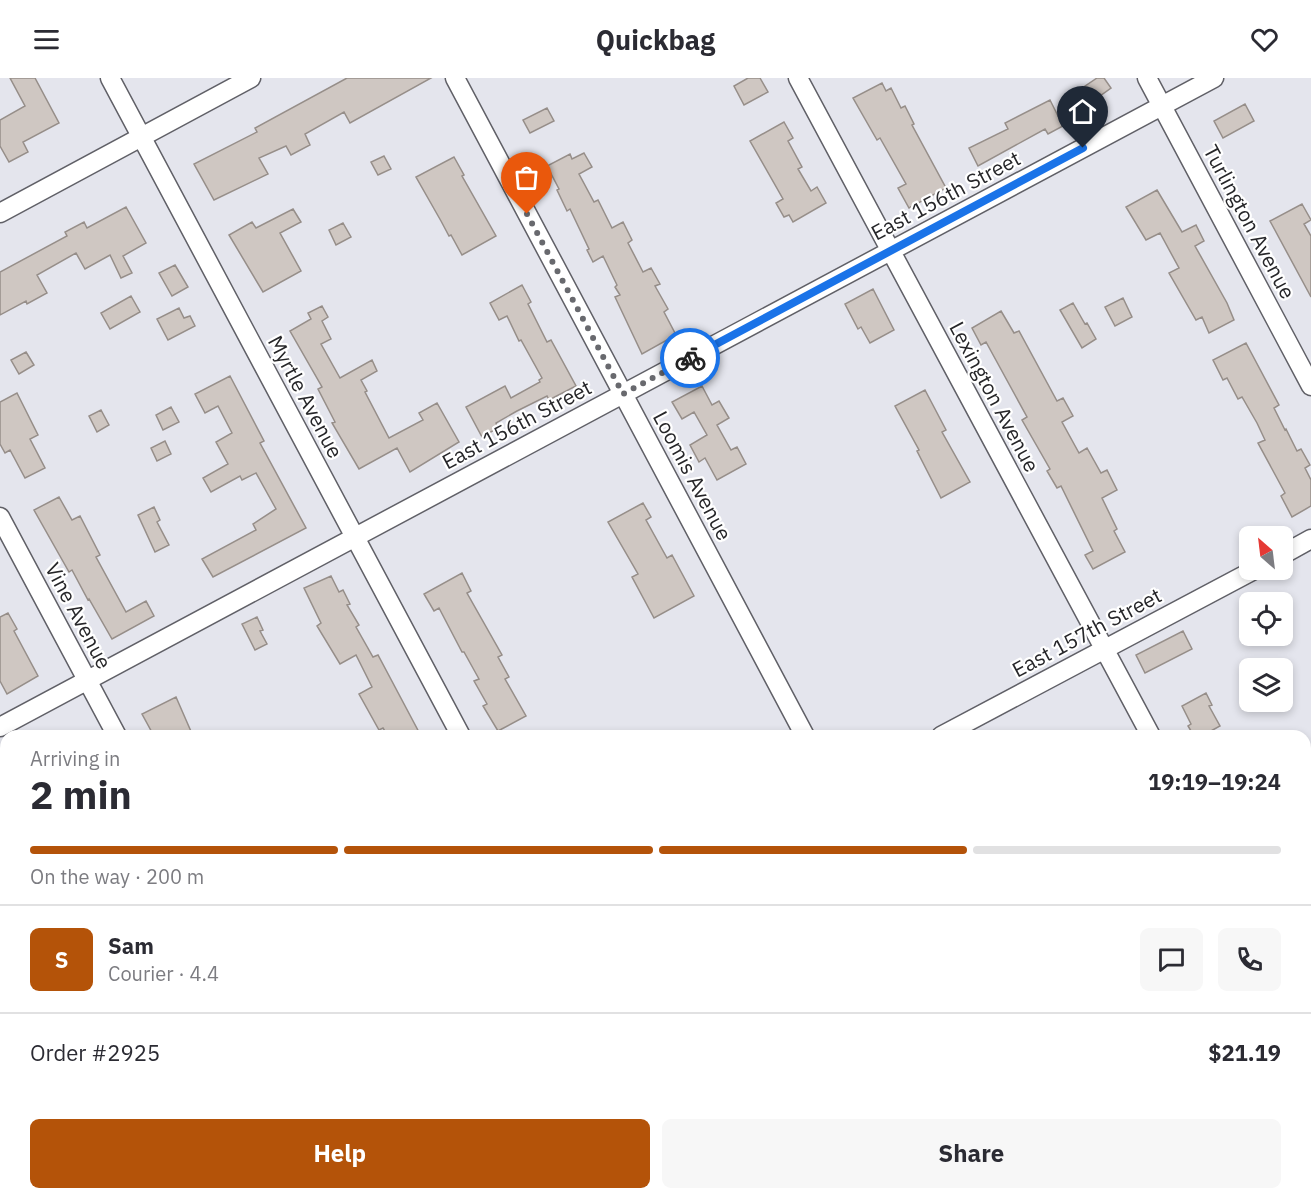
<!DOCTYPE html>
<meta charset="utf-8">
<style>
body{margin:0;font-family:"IBM Plex Sans",sans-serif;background:#f7f7f7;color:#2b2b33;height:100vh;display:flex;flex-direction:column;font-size:22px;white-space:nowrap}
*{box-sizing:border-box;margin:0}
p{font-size:20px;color:#7c7c81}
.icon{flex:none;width:33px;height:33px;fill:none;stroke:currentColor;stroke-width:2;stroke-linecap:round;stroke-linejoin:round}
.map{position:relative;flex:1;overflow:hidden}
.drawer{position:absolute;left:0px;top:652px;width:1311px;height:470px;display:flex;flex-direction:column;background:#fff;border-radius:18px 18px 0 0;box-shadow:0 3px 9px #0003}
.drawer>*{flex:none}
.needle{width:39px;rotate:332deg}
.fabs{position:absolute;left:1239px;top:448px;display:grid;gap:12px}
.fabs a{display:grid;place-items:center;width:54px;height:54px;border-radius:9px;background:#fff;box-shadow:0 3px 9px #0003;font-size:30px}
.pin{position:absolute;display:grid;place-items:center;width:51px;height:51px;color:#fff;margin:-62px -26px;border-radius:50% 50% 50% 0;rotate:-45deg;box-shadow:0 0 6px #0007}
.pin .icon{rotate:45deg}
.courier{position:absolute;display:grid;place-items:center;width:60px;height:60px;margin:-30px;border:4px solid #1a73e8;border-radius:50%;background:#fff;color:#222;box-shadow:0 2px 8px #0007}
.head em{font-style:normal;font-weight:700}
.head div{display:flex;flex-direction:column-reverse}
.head{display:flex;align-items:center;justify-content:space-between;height:102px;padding:0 30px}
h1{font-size:39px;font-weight:700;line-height:45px}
.bar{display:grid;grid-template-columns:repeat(4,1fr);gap:9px 6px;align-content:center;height:72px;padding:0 30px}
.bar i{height:8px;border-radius:4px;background:#e1e1e2}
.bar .on{background:#b45309}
.bar p{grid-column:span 4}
.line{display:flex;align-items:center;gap:15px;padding:0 30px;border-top:2px solid #e1e1e2}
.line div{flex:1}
.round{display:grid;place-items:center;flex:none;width:63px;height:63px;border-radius:9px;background:#f7f7f7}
.cta{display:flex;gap:12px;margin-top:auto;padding:12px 30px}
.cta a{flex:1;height:69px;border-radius:9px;background:#b45309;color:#fff;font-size:24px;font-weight:700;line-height:69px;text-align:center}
.cta a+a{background:#f7f7f7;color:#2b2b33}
header{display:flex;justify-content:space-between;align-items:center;height:78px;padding:0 30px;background:#fff;font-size:27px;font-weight:700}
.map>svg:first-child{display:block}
</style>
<header><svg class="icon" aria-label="menu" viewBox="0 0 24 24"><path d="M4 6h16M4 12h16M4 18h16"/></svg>Quickbag<svg class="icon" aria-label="heart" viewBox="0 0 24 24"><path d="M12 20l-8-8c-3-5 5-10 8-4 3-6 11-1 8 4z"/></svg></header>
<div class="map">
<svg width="1311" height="1121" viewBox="0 0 1311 1121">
<rect width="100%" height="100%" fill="#e4e5ed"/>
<path fill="#cfc7c2" stroke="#968e89" stroke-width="1.5" d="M 10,0 L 35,0 L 59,45 L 23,64 L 28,74 L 9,84 L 0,68 L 0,42 L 25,28 Z
M 347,0 L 431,0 L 350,45 L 344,34 L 305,56 L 310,67 L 291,77 L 286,68 L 259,80 L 268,96 L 214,122 L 194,86 L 257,54 L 255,50 Z
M 748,0 L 760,0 L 768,14 L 744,27 L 734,8 Z
M 1097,0 L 1104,0 L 1111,10 L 1079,33 L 1069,19 Z
M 882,5 L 886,13 L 891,10 L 901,30 L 905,28 L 914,46 L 912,47 L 946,110 L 909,130 L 898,110 L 906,106 L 880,60 L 877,62 L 853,20 Z
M 1050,22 L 1063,48 L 1048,56 L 1045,51 L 978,88 L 969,70 L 1008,51 L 1005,45 Z
M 1245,26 L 1254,43 L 1223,60 L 1214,43 Z
M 547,30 L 554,43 L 530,55 L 523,42 Z
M 784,44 L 793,60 L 788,63 L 802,89 L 798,91 L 811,113 L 817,109 L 826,125 L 793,144 L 789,137 L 784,139 L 776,125 L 783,121 L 750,63 Z
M 584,75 L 592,89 L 579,96 L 594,124 L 598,122 L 612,150 L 623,144 L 632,162 L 628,165 L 643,194 L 651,190 L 660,206 L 655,208 L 668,231 L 664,234 L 676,257 L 642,276 L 615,219 L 620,217 L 615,209 L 617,207 L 603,178 L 593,184 L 587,172 L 589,171 L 570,131 L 567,133 L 557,112 L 559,111 L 547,88 L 570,76 L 572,81 Z
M 384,78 L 391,91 L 378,97 L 371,84 Z
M 454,79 L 464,97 L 462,98 L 496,158 L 462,177 L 451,157 L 449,158 L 441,143 L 416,99 Z
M 1157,112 L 1182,154 L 1196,147 L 1204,163 L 1195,168 L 1227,225 L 1234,242 L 1209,255 L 1202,239 L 1196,242 L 1169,195 L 1179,190 L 1160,155 L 1146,162 L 1126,129 Z
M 1302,126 L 1311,142 L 1304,146 L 1311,158 L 1311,219 L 1270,143 Z
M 126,129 L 146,165 L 123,178 L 132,195 L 121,200 L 110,177 L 85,191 L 76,175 L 37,197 L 47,215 L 27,226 L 26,223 L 0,237 L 0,194 L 67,158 L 65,154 L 84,144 L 87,150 Z
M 293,131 L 301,144 L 280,155 L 301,193 L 263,214 L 229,157 L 252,144 L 256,150 Z
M 343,145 L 351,159 L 336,167 L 329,152 Z
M 175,187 L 188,209 L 172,218 L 159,195 Z
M 522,207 L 531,224 L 528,226 L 547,264 L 551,262 L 576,308 L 549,322 L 547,318 L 517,333 L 496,345 L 498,350 L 482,359 L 466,329 L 505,308 L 511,320 L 540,304 L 539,302 L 542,300 L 521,262 L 519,263 L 507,238 L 499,242 L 490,225 Z
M 873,211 L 894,252 L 870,265 L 861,249 L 858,251 L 845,226 Z
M 131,218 L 140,234 L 110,251 L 101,235 Z
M 1123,220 L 1132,239 L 1115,248 L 1105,229 Z
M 1073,225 L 1085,246 L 1087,245 L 1096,261 L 1082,270 L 1060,232 Z
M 322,228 L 328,239 L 322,243 L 331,261 L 321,266 L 340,300 L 372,282 L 377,293 L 361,302 L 367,313 L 365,314 L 389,360 L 423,342 L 419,335 L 437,325 L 459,364 L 410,394 L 397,370 L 359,391 L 332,345 L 335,344 L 318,311 L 322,309 L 290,253 L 311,241 L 308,235 Z
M 179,230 L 184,240 L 190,238 L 195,248 L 168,262 L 157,241 Z
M 1001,233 L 1014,255 L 1019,253 L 1057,323 L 1063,320 L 1073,338 L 1062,344 L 1079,375 L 1087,370 L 1101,395 L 1107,392 L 1117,412 L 1102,420 L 1117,451 L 1114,453 L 1125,474 L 1093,491 L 1085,477 L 1093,473 L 1061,408 L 1057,410 L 1047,393 L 1050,391 L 1022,342 L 1027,339 L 986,264 L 981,267 L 972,250 Z
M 1246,265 L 1279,327 L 1274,330 L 1285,352 L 1286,351 L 1297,373 L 1301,371 L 1310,387 L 1305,390 L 1311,402 L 1311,428 L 1292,439 L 1281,418 L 1285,415 L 1258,365 L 1265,362 L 1257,345 L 1242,319 L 1238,321 L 1227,300 L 1223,302 L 1213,282 Z
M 26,274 L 34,287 L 19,296 L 11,282 Z
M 230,298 L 264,363 L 260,365 L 306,450 L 213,499 L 202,481 L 256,452 L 253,446 L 276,431 L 256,395 L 242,402 L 240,398 L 211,414 L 203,400 L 228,386 L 216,364 L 232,355 L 218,328 L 205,335 L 195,316 Z
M 702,308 L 712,327 L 719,323 L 729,340 L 717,347 L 731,372 L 737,369 L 746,386 L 717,402 L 705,380 L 699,384 L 690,367 L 707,357 L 694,334 L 682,341 L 672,324 Z
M 925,312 L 946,352 L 942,354 L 970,404 L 941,420 L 917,373 L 919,372 L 895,328 Z
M 17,315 L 38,357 L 30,361 L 45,390 L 25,400 L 10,372 L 5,375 L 0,366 L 0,324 Z
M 171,329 L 179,344 L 163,352 L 156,337 Z
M 101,332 L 109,347 L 97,354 L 89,338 Z
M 165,363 L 171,376 L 157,383 L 151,370 Z
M 59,419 L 72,442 L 80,438 L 100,477 L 96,479 L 126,534 L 146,523 L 154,538 L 112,561 L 89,521 L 88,522 L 72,492 L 69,494 L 34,432 Z
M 643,425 L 651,439 L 646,442 L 667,480 L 672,477 L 694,518 L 654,540 L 632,499 L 638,496 L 608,444 Z
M 154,429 L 160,442 L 157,444 L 169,467 L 155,474 L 138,437 Z
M 462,495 L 471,513 L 467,515 L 502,577 L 498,579 L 509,599 L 505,601 L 526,638 L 498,653 L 483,628 L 487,626 L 474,603 L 479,601 L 464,574 L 462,574 L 439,530 L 434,533 L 424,516 Z
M 331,498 L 339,514 L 343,512 L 350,526 L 347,527 L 359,547 L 356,549 L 373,579 L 378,577 L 421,658 L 388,658 L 383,650 L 379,652 L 359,616 L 372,609 L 356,577 L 340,586 L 317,548 L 321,545 L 304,510 Z
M 8,535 L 17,551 L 14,553 L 38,598 L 7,616 L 0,603 L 0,539 Z
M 257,539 L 263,552 L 260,553 L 267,566 L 255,572 L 242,546 Z
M 1183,553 L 1192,571 L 1145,595 L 1136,577 Z
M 1206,615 L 1212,627 L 1209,628 L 1220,648 L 1202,658 L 1194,658 L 1188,648 L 1191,646 L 1182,628 Z
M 176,619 L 193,658 L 154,658 L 142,636 Z"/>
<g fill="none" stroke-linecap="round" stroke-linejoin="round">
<defs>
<path id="minor" d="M 110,0 L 461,658
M 455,0 L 805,658
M 798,0 L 1151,658
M 1147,0 L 1311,308
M 0,135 L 251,0
M 0,439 L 117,658
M 1282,477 L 1311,461
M 0,649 L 1214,0
M 941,658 L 1254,492
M 1305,946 L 1311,958
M 1305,981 L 1311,978
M 0,1089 L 6,1100
M 14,1116 L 17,1121
M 361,1116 L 363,1121
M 704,1116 L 707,1121
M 71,1121 L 81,1116
M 1045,1121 L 1054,1116"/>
</defs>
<use href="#minor" stroke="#606067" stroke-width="21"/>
<use href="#minor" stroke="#fff" stroke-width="18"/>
</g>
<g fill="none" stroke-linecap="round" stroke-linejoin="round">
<path stroke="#68696e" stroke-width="6" stroke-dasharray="0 10.8" d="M 527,136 L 623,316 L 690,280"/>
<path stroke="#1a73e8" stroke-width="8" d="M 690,280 L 1083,70"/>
</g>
<g text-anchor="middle" stroke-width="4.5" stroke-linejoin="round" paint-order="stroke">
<g font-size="21" fill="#262629" stroke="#fff">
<text transform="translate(946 118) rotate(-28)" y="7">East 156th Street</text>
<text transform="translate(1249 144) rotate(62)" y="7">Turlington Avenue</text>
<text transform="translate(305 319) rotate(62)" y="7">Myrtle Avenue</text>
<text transform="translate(994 319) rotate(62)" y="7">Lexington Avenue</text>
<text transform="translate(517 347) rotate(-28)" y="7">East 156th Street</text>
<text transform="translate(692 398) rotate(62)" y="7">Loomis Avenue</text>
<text transform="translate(78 538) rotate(62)" y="7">Vine Avenue</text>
<text transform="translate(1087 555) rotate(-28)" y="7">East 157th Street</text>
</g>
</g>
</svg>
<div class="fabs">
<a><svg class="needle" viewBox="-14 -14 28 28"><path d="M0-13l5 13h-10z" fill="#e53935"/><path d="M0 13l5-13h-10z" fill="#7c7c81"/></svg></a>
<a><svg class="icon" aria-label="locate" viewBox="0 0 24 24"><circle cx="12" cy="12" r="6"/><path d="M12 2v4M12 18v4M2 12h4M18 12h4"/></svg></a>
<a><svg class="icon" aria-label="layers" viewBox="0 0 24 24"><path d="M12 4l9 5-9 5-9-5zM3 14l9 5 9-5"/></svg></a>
</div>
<div class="pin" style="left:527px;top:136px;background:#ea580c"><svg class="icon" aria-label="bag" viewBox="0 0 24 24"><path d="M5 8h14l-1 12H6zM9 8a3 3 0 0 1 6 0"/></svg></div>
<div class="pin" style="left:1083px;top:70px;background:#1f2937"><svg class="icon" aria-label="home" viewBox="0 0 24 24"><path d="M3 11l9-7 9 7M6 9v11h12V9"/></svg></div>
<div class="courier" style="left:690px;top:280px"><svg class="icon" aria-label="bike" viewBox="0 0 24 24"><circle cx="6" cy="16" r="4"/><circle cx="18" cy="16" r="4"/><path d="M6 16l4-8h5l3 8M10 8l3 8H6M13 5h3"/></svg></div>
<section class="drawer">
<div class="head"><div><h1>2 min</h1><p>Arriving in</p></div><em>19:19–19:24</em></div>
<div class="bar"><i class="on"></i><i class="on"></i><i class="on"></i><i></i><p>On the way · 200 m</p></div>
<div class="line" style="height:108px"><b class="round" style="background:#b45309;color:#fff">S</b><div><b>Sam</b><p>Courier · 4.4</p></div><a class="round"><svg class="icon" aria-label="chat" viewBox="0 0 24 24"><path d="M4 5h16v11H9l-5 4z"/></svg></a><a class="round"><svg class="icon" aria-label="phone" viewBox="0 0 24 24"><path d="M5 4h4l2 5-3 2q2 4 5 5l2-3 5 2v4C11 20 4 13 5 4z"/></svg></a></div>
<div class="line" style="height:78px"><div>Order #2925</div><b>$21.19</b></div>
<div class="cta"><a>Help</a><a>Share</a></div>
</section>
</div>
